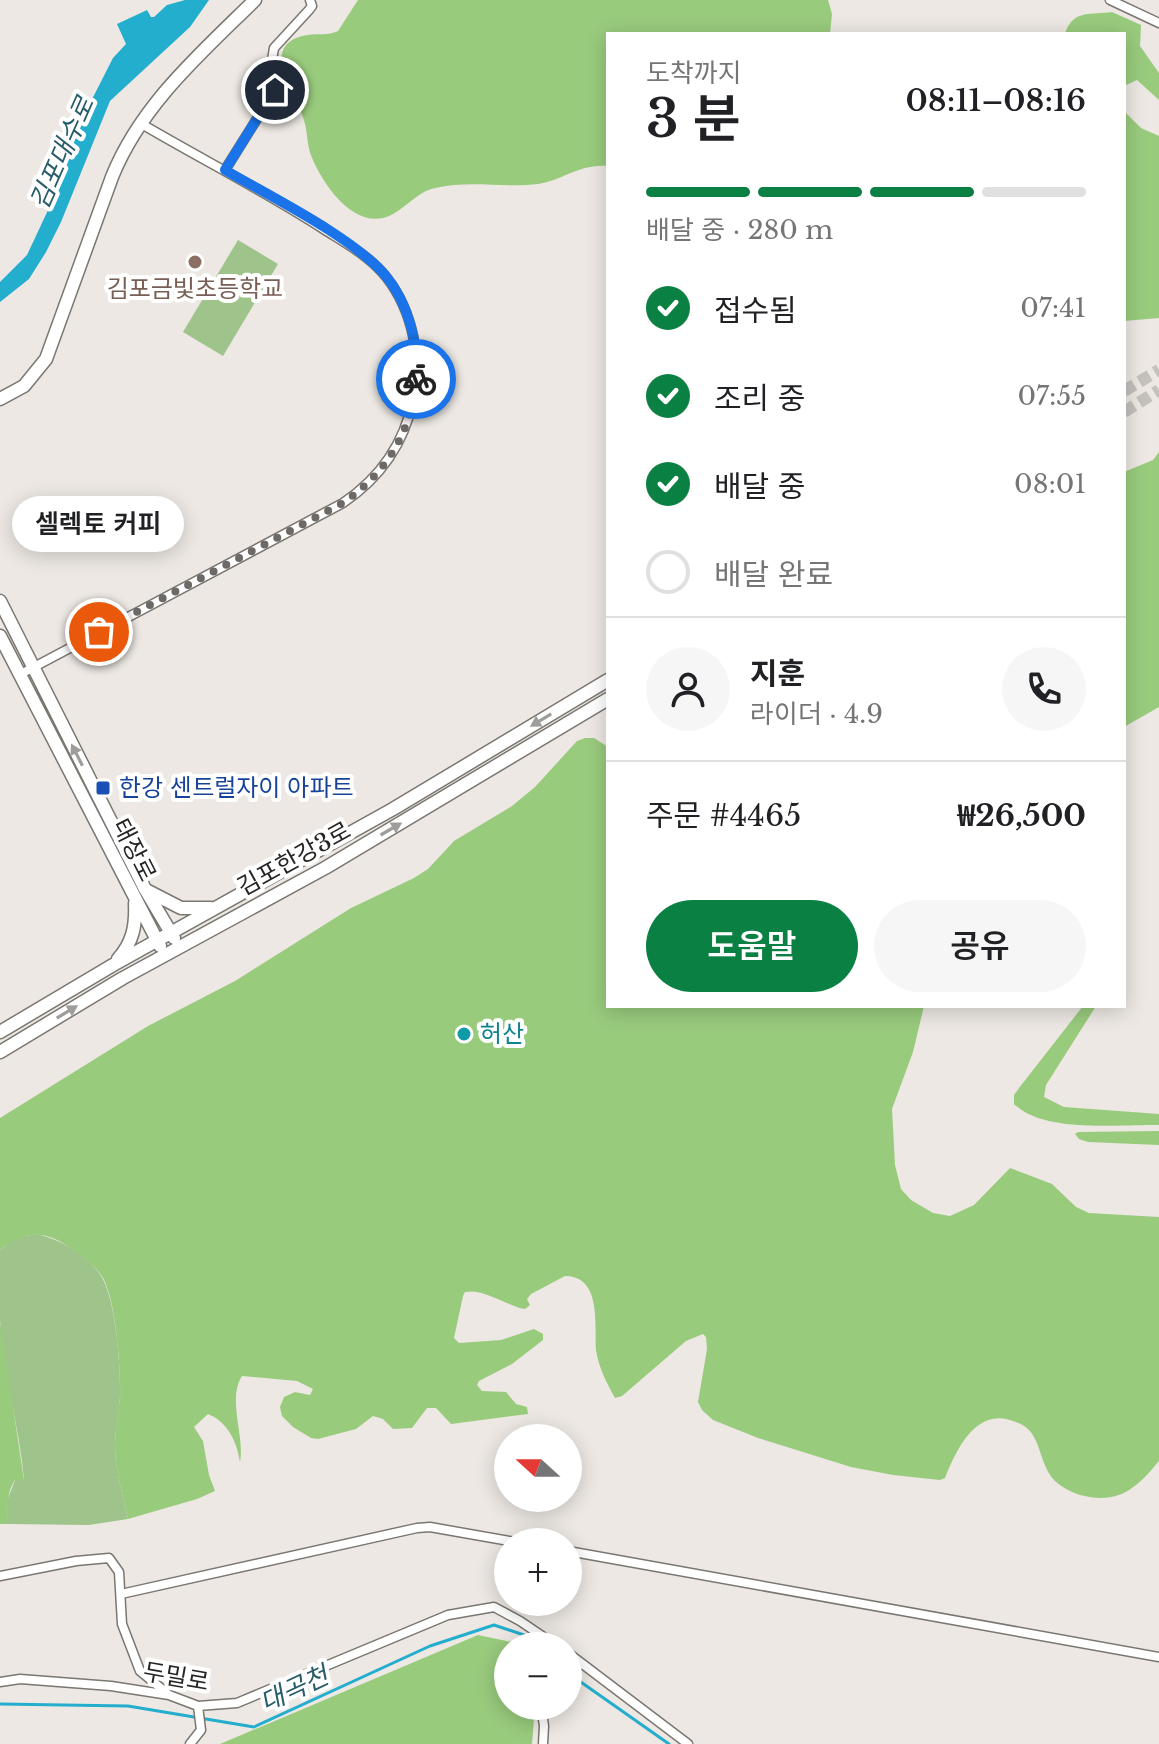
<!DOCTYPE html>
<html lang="ko">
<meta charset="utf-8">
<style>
body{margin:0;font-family:"Libre Baskerville","Noto Sans KR",serif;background:#f6f6f6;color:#202124;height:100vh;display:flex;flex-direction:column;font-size:30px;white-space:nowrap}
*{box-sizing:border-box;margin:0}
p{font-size:26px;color:#757577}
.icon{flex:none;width:44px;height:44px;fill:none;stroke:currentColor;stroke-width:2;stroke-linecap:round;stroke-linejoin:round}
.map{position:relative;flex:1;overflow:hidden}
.drawer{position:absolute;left:606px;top:32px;width:520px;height:976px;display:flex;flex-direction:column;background:#fff;border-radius:0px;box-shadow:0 4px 20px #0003}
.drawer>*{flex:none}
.needle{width:52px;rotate:291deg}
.tools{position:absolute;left:494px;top:1424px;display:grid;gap:16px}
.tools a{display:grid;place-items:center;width:88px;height:88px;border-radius:50%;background:#fff;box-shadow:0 4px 20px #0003;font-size:40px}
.pin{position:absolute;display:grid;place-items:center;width:68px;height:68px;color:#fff;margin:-34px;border:4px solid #fff;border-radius:50%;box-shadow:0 2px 8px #0007}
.courier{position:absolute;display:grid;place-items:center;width:80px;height:80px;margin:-40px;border:6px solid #1a73e8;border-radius:50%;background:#fff;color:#222;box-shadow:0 2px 10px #0007}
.bubble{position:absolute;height:56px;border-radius:28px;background:#fff;box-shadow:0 4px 20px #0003;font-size:26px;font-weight:600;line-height:56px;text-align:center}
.headline em{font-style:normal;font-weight:600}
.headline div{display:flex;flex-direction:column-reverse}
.headline{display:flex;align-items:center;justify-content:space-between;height:136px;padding:0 40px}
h1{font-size:52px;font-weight:600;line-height:60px}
.bar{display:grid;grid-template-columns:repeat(4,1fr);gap:12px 8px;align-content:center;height:96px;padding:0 40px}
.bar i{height:10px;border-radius:6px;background:#e0e0e0}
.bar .active{background:#0b8043}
.bar p{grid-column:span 4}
.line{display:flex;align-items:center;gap:20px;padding:0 40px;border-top:2px solid #e0e0e0}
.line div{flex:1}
.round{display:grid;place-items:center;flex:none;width:84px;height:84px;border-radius:42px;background:#f6f6f6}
ol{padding:0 40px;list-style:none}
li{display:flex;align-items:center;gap:24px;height:88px}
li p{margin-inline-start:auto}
li .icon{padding:8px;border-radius:50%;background:#0b8043;color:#fff;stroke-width:4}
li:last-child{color:#757577}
li i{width:44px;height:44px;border:4px solid #e0e0e0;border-radius:50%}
.cta{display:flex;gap:16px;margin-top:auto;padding:16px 40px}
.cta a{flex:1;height:92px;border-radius:48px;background:#0b8043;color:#fff;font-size:32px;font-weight:600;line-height:92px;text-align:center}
.cta a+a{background:#f6f6f6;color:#202124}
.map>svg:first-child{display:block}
</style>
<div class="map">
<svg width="1159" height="1744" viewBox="0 0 1159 1744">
<rect width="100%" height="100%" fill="#ede8e3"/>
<path fill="#9fc48b" d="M 238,240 L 278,264 L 223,356 L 183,332 Z
M 36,1234 C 60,1239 88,1255 101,1276 C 116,1299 121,1369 120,1397 C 119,1413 115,1430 115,1446 C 115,1470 123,1495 128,1519 L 89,1525 L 8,1524 L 7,1501 L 15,1480 L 24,1479 C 19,1426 3,1373 0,1319 C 0,1296 0,1273 0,1250 L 16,1238 Z"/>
<path fill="#99cb7d" d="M 358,0 L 828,0 L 832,14 L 830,34 L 608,34 L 608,166 C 581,163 563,180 538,184 C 504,188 469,180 435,188 C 415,192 403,213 383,218 C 351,225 324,185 313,160 C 307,148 308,136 305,124 C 302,112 296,101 291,90 C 279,66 273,40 308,35 C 318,33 328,36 338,31 Z
M 1112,12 L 1141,25 L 1140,46 L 1159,73 L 1159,100 L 1137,80 L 1124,86 L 1124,34 L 1065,34 C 1072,9 1092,15 1112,12 Z
M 1124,111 L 1141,128 L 1159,136 L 1159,318 L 1124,321 Z
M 1159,452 L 1159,707 L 1124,727 L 1124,472 L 1153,460 Z
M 585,738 L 594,738 L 608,747 L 608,1006 L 924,1006 L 913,1052 L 892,1109 L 895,1165 L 901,1189 L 911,1200 L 933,1213 L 950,1216 L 974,1205 L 1010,1168 L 1052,1184 L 1076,1207 L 1089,1213 L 1159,1217 L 1159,1461 C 1136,1489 1118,1505 1080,1495 C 1071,1492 1061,1487 1054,1480 C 1041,1466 1041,1443 1029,1430 C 1024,1425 1019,1423 1013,1421 C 976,1407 956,1450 945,1478 L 940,1480 L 893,1475 L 851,1467 L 758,1438 L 713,1420 L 702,1410 L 698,1402 L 707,1349 L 706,1337 L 703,1334 L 686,1341 L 622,1396 L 615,1398 C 607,1384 598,1366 596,1350 C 594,1329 603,1276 565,1276 L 531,1294 L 527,1299 L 530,1305 L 525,1309 C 507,1306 484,1288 465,1292 L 463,1296 L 454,1338 L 459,1343 L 501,1340 L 534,1329 L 543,1334 L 543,1340 L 512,1364 L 479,1381 L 477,1385 L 482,1391 L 506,1392 L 516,1404 L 527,1407 L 528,1414 L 451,1424 L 436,1408 L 427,1408 L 412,1428 L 393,1429 L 383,1419 L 373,1416 L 356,1429 L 318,1439 L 311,1438 L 293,1427 L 282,1416 L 280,1407 L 284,1397 L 295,1392 L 310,1395 L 313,1389 L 297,1381 L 242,1376 C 227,1399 245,1436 240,1462 C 237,1442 228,1422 208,1414 L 194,1427 L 203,1441 L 209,1475 L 215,1491 L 197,1499 L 128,1519 C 123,1495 115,1471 115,1447 C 115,1430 118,1414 120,1398 C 121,1371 116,1301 103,1278 C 94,1263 76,1251 61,1242 C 37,1229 21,1235 0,1250 L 0,1118 L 148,1026 L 235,981 L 351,908 L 414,878 L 428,869 L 454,841 L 512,806 L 535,787 L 577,741 Z
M 1083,1006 L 1096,1006 L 1046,1085 L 1044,1097 L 1064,1107 L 1159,1114 L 1159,1125 C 1118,1124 1045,1134 1014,1104 L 1014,1095 L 1019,1088 Z
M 1159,1131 L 1159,1145 L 1088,1142 L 1079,1139 L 1075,1134 L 1078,1132 Z
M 0,1321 L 24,1480 L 15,1480 C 6,1493 8,1508 8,1524 L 0,1524 Z
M 478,1635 L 531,1646 L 508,1646 L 508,1706 L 535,1706 L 532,1744 L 220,1744 Z"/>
<path fill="#24aecd" d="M 185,0 L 209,0 L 190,27 L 110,101 L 61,222 L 46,252 L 29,279 L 0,302 L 0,282 L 27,255 L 49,208 L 84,115 L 113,58 L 126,44 L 117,24 L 147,10 L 151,17 L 154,17 L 167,5 Z"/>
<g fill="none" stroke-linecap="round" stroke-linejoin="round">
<path stroke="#24aecd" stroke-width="3" d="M 568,1673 L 669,1744
M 0,1704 L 128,1706 L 254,1727 L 430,1646 L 494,1625 L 530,1637 L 539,1646"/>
<path stroke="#c5c1bd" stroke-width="12" stroke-dasharray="12 6" stroke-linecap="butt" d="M 1124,391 L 1159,370
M 1124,412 L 1159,390"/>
<defs>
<path id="street" d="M 1110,0 L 1159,23
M 225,170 L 275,90 L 272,60 L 274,48 L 309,10 L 312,6 L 310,0
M 19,675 L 343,503 C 380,478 404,444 413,400 C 422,359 413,312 387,278 C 371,257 347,244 325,230 C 265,191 201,159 140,123
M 568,1551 L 1159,1657
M 0,1576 L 76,1561 L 109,1558 L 119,1572 L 122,1624 L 140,1671 L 168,1694
M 121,1594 L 417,1528 L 430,1527 L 515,1542
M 568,1653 L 688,1744
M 0,1682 L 20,1679 L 111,1686 L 169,1695 L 198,1706 L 237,1703 L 448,1615 L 494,1607 L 520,1621 L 557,1646
M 541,1706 L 544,1726 L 543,1744
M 190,1744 L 201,1730 L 198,1706"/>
<path id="secondary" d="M 0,399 L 24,386 L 46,359 L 112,177 C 141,105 200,54 255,0
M 0,601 L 145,889 L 174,938
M 0,636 L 160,946
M 146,890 L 181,908 L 211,908
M 118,959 C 133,942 136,926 135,903
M 0,1032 L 113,965 L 393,809 L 608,680
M 0,1052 L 123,978 L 325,868 L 608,699"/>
</defs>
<use href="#street" stroke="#7a7670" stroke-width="11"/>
<use href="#secondary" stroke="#7a7670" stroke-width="15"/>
<use href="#street" stroke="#fff" stroke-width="8"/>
<use href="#secondary" stroke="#fff" stroke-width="12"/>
</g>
<defs><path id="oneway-solid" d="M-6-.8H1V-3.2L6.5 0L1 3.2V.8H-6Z" transform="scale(2)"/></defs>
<g fill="#9e9d9c">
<use href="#oneway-solid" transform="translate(541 720) rotate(149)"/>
<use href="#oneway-solid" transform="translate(77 755) rotate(-117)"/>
<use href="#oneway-solid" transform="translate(391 829) rotate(-30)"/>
<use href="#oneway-solid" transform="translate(67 1012) rotate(-31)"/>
</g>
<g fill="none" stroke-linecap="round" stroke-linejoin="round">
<path stroke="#6c6966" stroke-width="8" stroke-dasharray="0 14.4" d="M 99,632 L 343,503 C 386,473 412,432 416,379"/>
<path stroke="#1a73e8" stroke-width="10" d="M 275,90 L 225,170 C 271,197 351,236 385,275 C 408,302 419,344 416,379"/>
</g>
<circle fill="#8d6e63" stroke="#fff" stroke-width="3" cx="195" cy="262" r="8"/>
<rect fill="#1a4fb4" stroke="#fff" stroke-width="3" x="95" y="780" width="16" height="16" rx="4"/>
<circle fill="#0f9aa8" stroke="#fff" stroke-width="3" cx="464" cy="1034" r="8"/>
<g text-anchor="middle" stroke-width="8" stroke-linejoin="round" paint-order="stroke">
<g font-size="24" fill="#785e54" stroke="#fff">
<text x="195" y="297">김포금빛초등학교</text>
</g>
<g font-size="24" fill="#164399" stroke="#fff" text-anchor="start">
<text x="119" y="796">한강 센트럴자이 아파트</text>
</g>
<g font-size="24" fill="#272523" stroke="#fff">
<text transform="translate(134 850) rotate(63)" y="8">태장로</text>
<text transform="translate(294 859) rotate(-29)" y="8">김포한강3로</text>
<text transform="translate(176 1677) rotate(10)" y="8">두밀로</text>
</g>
<g font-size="24" fill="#0d838f" stroke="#fff" text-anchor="start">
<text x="480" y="1042">허산</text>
</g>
<g font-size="26" font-style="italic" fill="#295c6a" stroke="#fff">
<text transform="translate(62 153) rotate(-66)" y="9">김포대수로</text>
<text transform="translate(294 1689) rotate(-25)" y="9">대곡천</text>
</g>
</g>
</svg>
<div class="tools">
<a><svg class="needle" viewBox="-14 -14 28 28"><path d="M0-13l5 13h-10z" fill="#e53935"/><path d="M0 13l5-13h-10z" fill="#757577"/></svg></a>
<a>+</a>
<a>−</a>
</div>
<div class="pin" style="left:99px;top:632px;background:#ea580c"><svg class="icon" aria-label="bag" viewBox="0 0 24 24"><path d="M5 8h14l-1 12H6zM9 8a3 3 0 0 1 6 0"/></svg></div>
<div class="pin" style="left:275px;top:90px;background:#1f2937"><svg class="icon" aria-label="home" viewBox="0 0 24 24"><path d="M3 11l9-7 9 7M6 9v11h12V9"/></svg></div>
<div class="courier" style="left:416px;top:379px"><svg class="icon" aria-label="bike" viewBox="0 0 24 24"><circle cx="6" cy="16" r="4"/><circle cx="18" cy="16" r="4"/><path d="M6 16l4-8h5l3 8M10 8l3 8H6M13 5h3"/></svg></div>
<div class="bubble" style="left:12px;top:496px;width:172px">셀렉토 커피</div>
<section class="drawer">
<div class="headline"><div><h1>3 분</h1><p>도착까지</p></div><em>08:11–08:16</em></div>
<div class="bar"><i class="active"></i><i class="active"></i><i class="active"></i><i></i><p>배달 중 · 280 m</p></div>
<ol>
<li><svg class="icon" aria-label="check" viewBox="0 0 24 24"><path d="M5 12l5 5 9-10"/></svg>접수됨<p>07:41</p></li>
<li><svg class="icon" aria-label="check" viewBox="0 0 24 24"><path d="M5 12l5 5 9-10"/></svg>조리 중<p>07:55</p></li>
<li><svg class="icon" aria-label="check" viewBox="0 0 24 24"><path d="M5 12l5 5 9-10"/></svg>배달 중<p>08:01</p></li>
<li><i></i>배달 완료</li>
</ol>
<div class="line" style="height:144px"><a class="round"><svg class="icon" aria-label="person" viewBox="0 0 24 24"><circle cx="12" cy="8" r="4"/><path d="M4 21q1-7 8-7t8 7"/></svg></a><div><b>지훈</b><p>라이더 · 4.9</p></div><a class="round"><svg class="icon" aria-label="phone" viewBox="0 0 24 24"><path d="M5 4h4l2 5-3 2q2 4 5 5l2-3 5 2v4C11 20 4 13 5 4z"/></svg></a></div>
<div class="line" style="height:104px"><div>주문 #4465</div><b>₩26,500</b></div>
<div class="cta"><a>도움말</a><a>공유</a></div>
</section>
</div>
